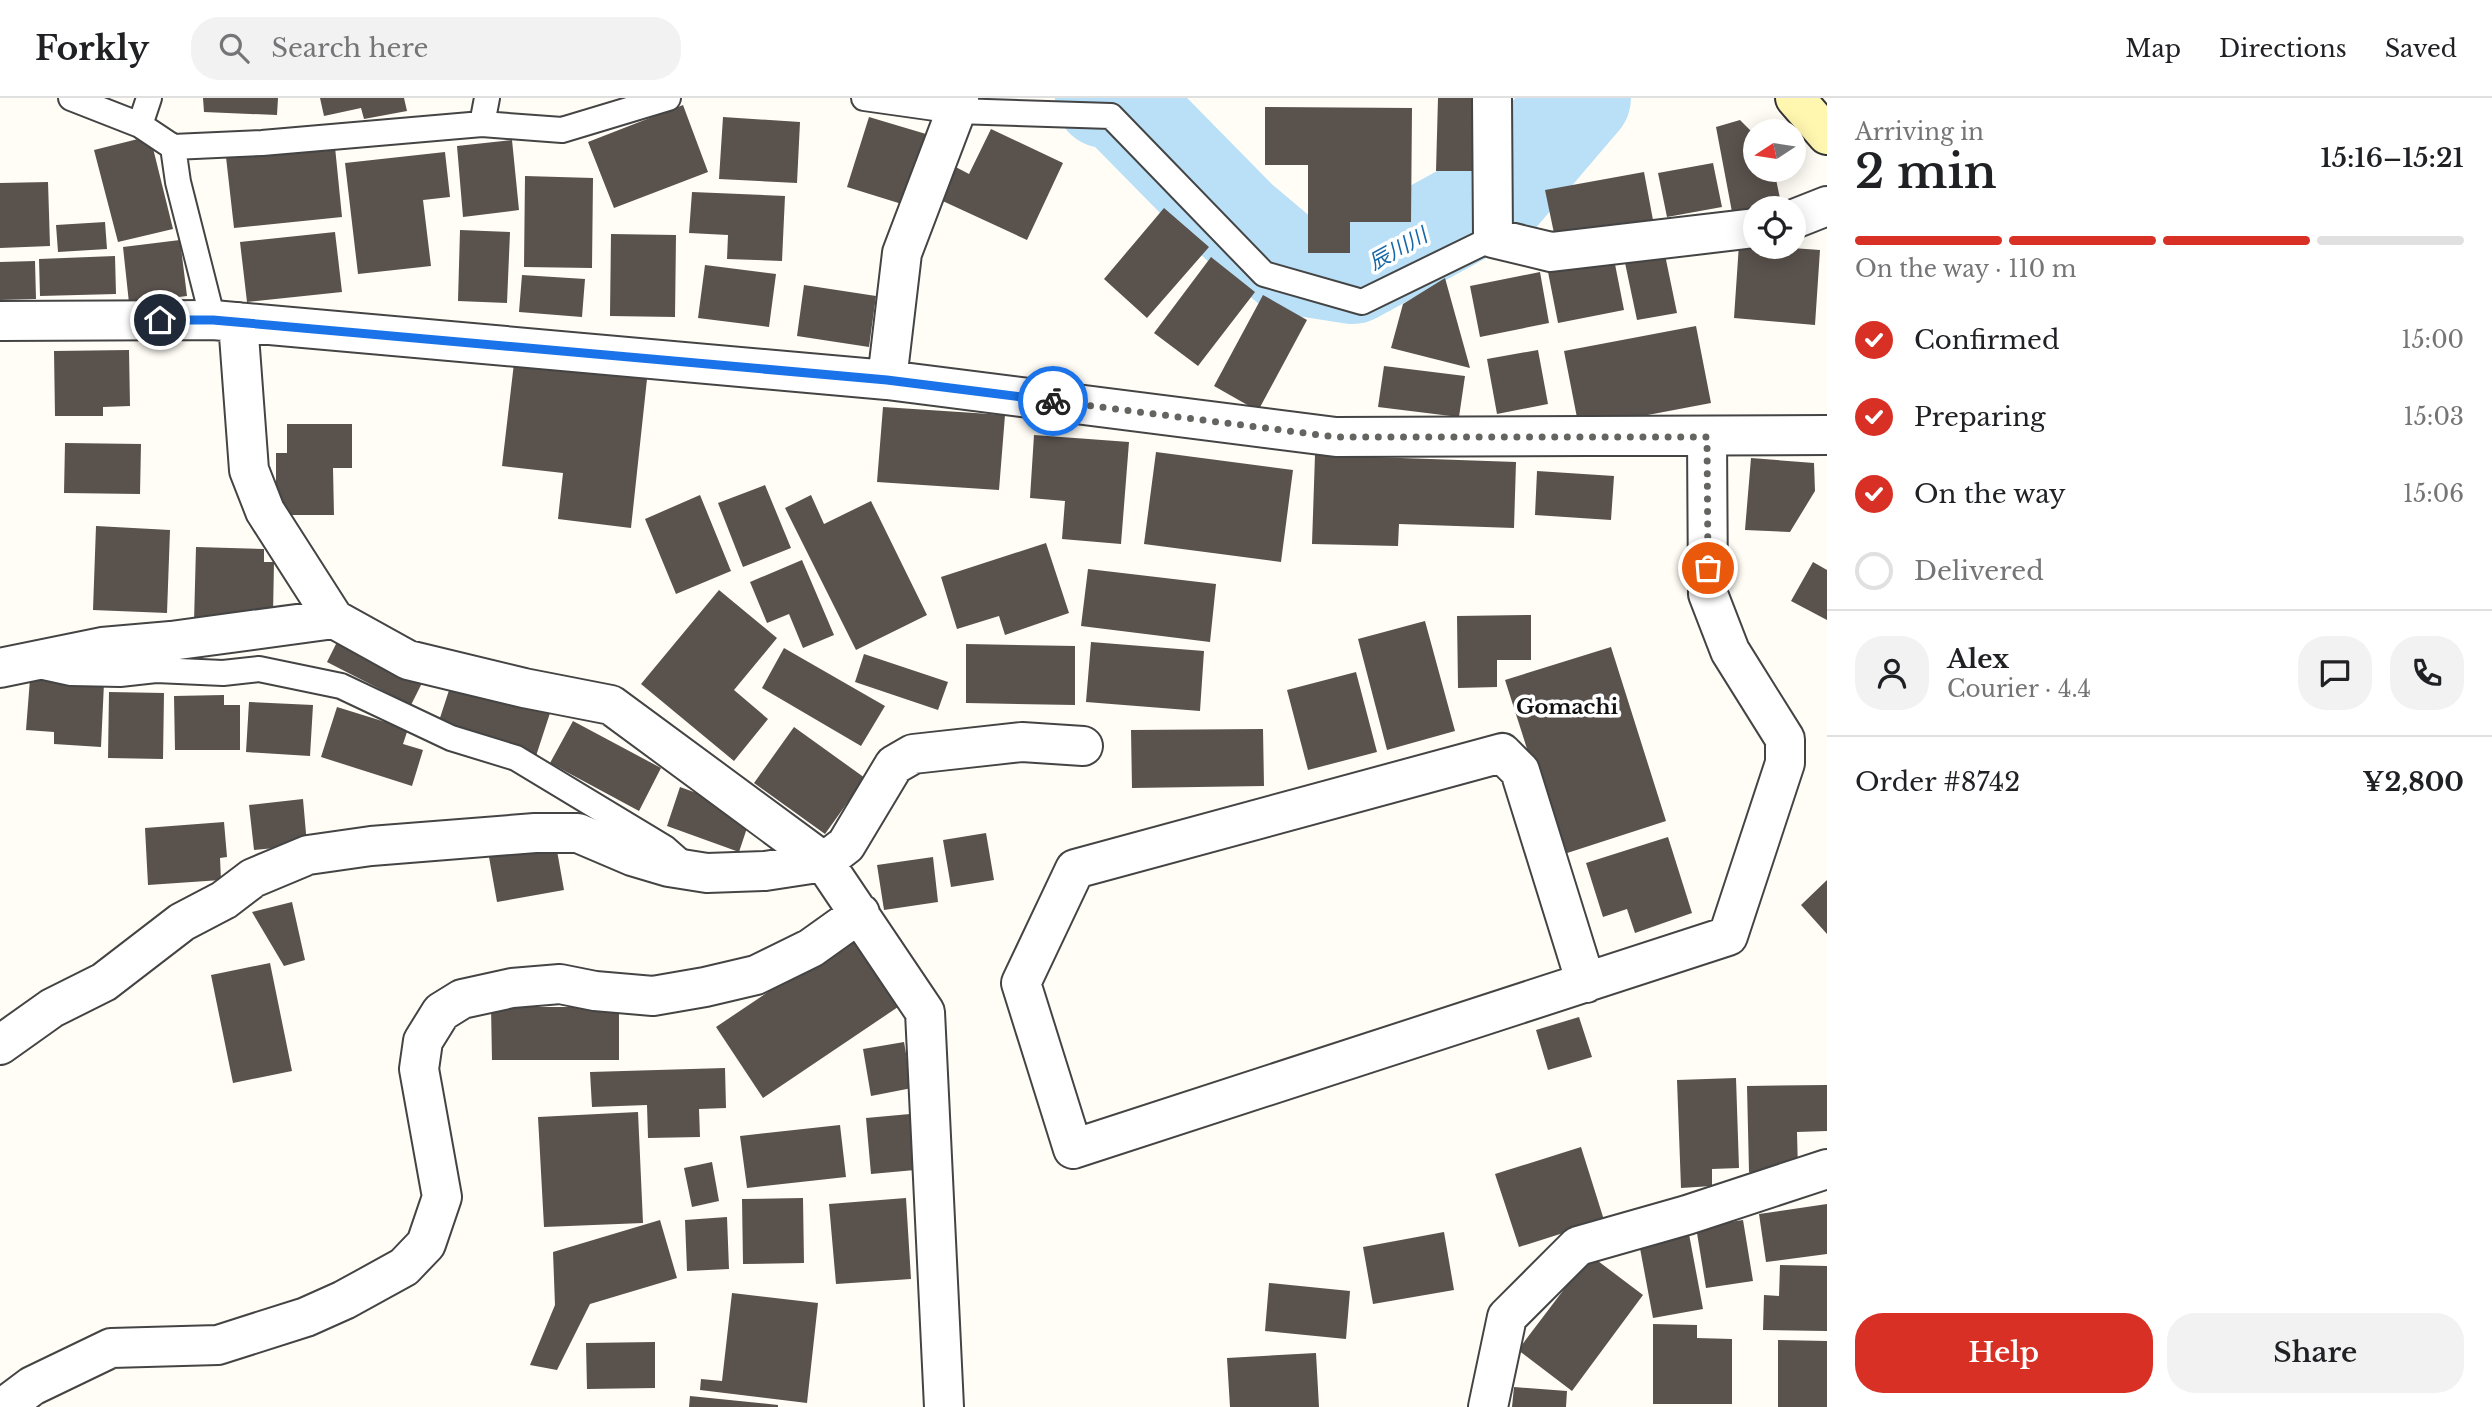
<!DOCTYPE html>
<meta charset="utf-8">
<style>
body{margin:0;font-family:"Libre Baskerville","Noto Sans JP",serif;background:#f2f2f2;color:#202124;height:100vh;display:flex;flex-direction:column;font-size:26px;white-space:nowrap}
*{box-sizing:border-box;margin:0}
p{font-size:23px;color:#757577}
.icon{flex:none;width:38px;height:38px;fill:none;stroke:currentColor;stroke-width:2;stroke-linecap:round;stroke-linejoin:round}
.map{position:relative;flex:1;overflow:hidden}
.panel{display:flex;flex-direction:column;background:#fff;width:665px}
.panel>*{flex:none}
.needle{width:46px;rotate:258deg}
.controls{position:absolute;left:1743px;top:21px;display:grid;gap:14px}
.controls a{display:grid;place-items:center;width:63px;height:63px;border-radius:50%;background:#fff;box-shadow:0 4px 18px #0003;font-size:35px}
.pin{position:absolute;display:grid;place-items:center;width:60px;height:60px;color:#fff;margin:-30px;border:4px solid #fff;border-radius:50%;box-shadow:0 2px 7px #0007}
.courier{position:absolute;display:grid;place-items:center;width:70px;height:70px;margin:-35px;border:5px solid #1a73e8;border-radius:50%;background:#fff;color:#222;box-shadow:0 2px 9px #0007}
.overview em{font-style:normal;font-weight:600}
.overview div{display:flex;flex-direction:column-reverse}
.overview{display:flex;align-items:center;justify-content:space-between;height:119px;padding:0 28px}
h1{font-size:46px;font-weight:600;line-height:52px}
.bar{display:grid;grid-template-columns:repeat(4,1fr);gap:10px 7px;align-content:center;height:84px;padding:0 28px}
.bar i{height:9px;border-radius:5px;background:#e0e0e0}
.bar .selected{background:#d93025}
.bar p{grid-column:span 4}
.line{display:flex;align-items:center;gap:18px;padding:0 28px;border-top:2px solid #e0e0e0}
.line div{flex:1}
.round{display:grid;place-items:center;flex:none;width:74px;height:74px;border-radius:28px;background:#f2f2f2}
ol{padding:0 28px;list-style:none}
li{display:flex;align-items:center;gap:21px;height:77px}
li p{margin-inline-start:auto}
li .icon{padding:7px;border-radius:50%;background:#d93025;color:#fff;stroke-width:4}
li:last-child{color:#757577}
li i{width:38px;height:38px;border:4px solid #e0e0e0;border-radius:50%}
.button{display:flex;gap:14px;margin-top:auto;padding:14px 28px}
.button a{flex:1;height:80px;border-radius:28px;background:#d93025;color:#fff;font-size:28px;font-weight:600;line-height:80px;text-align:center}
.button a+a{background:#f2f2f2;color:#202124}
header{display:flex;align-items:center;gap:42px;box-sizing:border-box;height:98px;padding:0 35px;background:#fff;border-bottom:2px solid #e0e0e0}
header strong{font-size:33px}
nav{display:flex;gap:38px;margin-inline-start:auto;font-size:24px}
.search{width:490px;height:63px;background:#f2f2f2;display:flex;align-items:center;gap:18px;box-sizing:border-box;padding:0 24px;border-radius:28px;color:#757577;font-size:26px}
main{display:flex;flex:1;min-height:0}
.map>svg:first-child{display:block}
</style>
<header>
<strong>Forkly</strong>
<div class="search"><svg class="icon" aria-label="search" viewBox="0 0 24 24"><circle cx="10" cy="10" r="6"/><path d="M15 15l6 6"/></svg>Search here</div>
<nav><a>Map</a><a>Directions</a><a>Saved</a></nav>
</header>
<main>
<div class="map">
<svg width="1827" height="1309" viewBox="0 0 1827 1309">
<rect width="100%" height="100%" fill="#fffdf5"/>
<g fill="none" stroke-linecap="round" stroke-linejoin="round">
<path stroke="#b9e0f7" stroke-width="100" d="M 1105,0 L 1119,2 L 1238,123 L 1289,166 L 1353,176 L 1499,96 L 1581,0"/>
</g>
<path fill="#5a524d" d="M 203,0 L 278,0 L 277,17 L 204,14 Z
M 320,0 L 404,0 L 407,13 L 364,21 L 361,10 L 324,18 Z
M 1438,0 L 1478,0 L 1476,73 L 1436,73 Z
M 683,7 L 708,74 L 614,110 L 588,44 Z
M 1265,9 L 1412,10 L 1411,124 L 1350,124 L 1350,155 L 1308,155 L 1308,67 L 1265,67 Z
M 723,19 L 800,24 L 797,85 L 719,81 Z
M 869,19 L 926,36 L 905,107 L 847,89 Z
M 1740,22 L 1755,37 L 1755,72 L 1774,72 L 1781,105 L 1732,114 L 1716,29 Z
M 991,31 L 1063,65 L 1027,142 L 934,99 L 950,66 L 969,76 Z
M 150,38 L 173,131 L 118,144 L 94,52 Z
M 512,42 L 519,112 L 463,119 L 457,48 Z
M 335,49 L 342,119 L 234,130 L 226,59 Z
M 445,54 L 450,99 L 423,102 L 431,168 L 358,176 L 345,65 Z
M 1713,65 L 1722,109 L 1667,119 L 1658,75 Z
M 1644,74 L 1653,122 L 1555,140 L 1545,92 Z
M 525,78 L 593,80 L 592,170 L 524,169 Z
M 48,84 L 50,148 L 0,150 L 0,85 Z
M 692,94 L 785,98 L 782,163 L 727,161 L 728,137 L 689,135 Z
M 1164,110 L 1209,149 L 1147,220 L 1104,181 Z
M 105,124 L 107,151 L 58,154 L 56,127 Z
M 460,132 L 510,134 L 507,205 L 458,203 Z
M 335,134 L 342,194 L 247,204 L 240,144 Z
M 611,136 L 676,137 L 675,219 L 610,218 Z
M 180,142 L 187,198 L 129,205 L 123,149 Z
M 1739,146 L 1820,152 L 1815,227 L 1734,220 Z
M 1664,152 L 1677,215 L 1637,222 L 1624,160 Z
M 115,158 L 116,196 L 40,198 L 39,161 Z
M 1211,159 L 1255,194 L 1198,268 L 1154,235 Z
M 1614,161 L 1624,212 L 1558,225 L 1548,174 Z
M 35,163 L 36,201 L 0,202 L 0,164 Z
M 705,167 L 776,176 L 769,229 L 698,220 Z
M 1540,174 L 1549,225 L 1480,239 L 1470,188 Z
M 522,177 L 585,181 L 582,219 L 519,214 Z
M 1445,180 L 1470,270 L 1391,250 L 1403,206 Z
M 804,187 L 876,198 L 869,249 L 797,238 Z
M 1263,197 L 1307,222 L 1258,313 L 1214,288 Z
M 1696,228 L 1711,305 L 1579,330 L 1564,253 Z
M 129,252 L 130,308 L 103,309 L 103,318 L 55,318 L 54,253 Z
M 1538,252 L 1548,306 L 1497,316 L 1487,261 Z
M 514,265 L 647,281 L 631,430 L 558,421 L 563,375 L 502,368 Z
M 1384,268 L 1465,278 L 1459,319 L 1378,309 Z
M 883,309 L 1005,317 L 999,392 L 877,384 Z
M 287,326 L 352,326 L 352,370 L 333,370 L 334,417 L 276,417 L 276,355 L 287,355 Z
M 1034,337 L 1129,344 L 1121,446 L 1062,441 L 1065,403 L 1030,400 Z
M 65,345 L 141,346 L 140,396 L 64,395 Z
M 1156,354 L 1293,372 L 1281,464 L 1144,446 Z
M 1315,357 L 1516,364 L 1514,430 L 1399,426 L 1398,448 L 1312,446 Z
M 1751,360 L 1814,365 L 1815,393 L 1790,434 L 1745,432 Z
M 1537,373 L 1614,378 L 1611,422 L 1535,417 Z
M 765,387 L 791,450 L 743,469 L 718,405 Z
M 700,397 L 731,473 L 676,496 L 645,421 Z
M 811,397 L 824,426 L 871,403 L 927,517 L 856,552 L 785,410 Z
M 96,428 L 170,432 L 167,515 L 93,512 Z
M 1046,445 L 1069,515 L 1005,537 L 999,518 L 957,531 L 941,479 Z
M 196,449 L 264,451 L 264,464 L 274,464 L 273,516 L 194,524 Z
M 802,462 L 834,537 L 803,550 L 789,516 L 767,525 L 750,484 Z
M 1813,464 L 1827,472 L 1827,522 L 1791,503 Z
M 1088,471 L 1216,486 L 1210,544 L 1081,528 Z
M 719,492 L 777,540 L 734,592 L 768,621 L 734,663 L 641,586 Z
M 1531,517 L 1531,562 L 1497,562 L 1497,589 L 1458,590 L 1457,518 Z
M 1425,523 L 1455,633 L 1387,652 L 1358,541 Z
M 340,538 L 424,581 L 411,607 L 327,564 Z
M 1091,544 L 1204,553 L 1200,613 L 1086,604 Z
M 966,546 L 1075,548 L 1075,607 L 966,605 Z
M 1611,549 L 1666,723 L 1561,757 L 1505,582 Z
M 784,550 L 885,608 L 861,648 L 762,590 Z
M 864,556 L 948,584 L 938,612 L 855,584 Z
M 1356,574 L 1377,654 L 1308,672 L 1287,592 Z
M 453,580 L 551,612 L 536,658 L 438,626 Z
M 30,581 L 104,585 L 101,649 L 54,646 L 54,634 L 26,632 Z
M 109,594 L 164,595 L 163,661 L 108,660 Z
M 224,597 L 224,607 L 240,607 L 240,652 L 175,652 L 174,598 Z
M 249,604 L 313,607 L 310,658 L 246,654 Z
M 337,609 L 408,631 L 403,646 L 423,652 L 412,688 L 321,659 Z
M 573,623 L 661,670 L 639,713 L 550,665 Z
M 794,629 L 865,680 L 825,736 L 754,685 Z
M 1263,631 L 1264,688 L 1132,690 L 1131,632 Z
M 680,689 L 752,715 L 739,754 L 667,728 Z
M 303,701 L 307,747 L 254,752 L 249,707 Z
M 224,724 L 227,759 L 220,760 L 221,782 L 148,787 L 145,730 Z
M 986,735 L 994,782 L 951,789 L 943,742 Z
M 1668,739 L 1692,815 L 1635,835 L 1627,811 L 1603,819 L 1586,765 Z
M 556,747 L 564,792 L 497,804 L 489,759 Z
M 933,759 L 938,804 L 884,812 L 877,767 Z
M 1827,782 L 1827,836 L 1801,807 Z
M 292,804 L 305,862 L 284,868 L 252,814 Z
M 851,838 L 898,909 L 763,1000 L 716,929 Z
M 270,865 L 292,973 L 233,985 L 211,877 Z
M 491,909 L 619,909 L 619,962 L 492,962 Z
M 1579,919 L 1592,959 L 1548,972 L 1536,932 Z
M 904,944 L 912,990 L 871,998 L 863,951 Z
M 725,970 L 726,1010 L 699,1011 L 700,1039 L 648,1040 L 647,1007 L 592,1009 L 590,974 Z
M 1736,980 L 1739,1070 L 1712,1071 L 1712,1088 L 1681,1090 L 1677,982 Z
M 1827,987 L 1827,1033 L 1797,1034 L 1798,1073 L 1749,1074 L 1747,988 Z
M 638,1014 L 643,1125 L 544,1129 L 538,1019 Z
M 910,1016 L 915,1072 L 871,1076 L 866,1020 Z
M 840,1027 L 846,1079 L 747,1090 L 740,1038 Z
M 1581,1049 L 1604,1122 L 1519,1149 L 1495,1076 Z
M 712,1064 L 719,1103 L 692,1109 L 684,1070 Z
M 803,1100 L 804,1165 L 743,1166 L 742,1101 Z
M 906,1100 L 911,1181 L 836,1186 L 829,1106 Z
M 1827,1106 L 1827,1156 L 1766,1164 L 1759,1116 Z
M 727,1119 L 729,1171 L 687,1173 L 685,1122 Z
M 660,1122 L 677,1180 L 590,1206 L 557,1272 L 530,1267 L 555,1207 L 553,1154 Z
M 1743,1122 L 1753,1183 L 1706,1190 L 1696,1129 Z
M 1444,1134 L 1454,1192 L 1373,1206 L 1363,1149 Z
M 1689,1136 L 1703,1211 L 1653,1220 L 1639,1145 Z
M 1590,1157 L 1643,1197 L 1572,1293 L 1518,1252 Z
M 1780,1167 L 1827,1168 L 1827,1233 L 1763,1232 L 1764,1197 L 1779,1198 Z
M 1269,1185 L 1350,1193 L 1346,1241 L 1265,1233 Z
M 732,1195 L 818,1205 L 807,1305 L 700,1292 L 701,1281 L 722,1283 Z
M 1653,1226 L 1697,1227 L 1697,1240 L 1732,1241 L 1732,1306 L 1653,1306 Z
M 1778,1242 L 1827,1243 L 1827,1309 L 1778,1309 Z
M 655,1244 L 655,1290 L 587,1291 L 586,1245 Z
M 1316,1255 L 1319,1309 L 1230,1309 L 1227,1260 Z
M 1514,1289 L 1567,1293 L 1566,1309 L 1512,1309 Z
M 690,1298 L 778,1307 L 778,1309 L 689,1309 Z"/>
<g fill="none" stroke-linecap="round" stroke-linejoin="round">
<defs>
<path id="lane" d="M 71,0 L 140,27 L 173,49 L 262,45 L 482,26 L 562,32 L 668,0
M 864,0 L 956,13 L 1111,18 L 1264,176 L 1362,204 L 1493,140
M 482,26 L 487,0
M 140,27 L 149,0
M 173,49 L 178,84 L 213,222
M 39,568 L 71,575 L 120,576 L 156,572 L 223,575 L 259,571 L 341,588 L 451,640 L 516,660 L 665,750 L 682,765"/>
<path id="street" d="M 1492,0 L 1493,140 L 1551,154 L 1755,130
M 1794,121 L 1827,108
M 0,223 L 213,222 L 887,282 L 1336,339 L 1827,337
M 238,224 L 249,372 L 265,413 L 334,521 L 408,562 L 524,590 L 611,607 L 824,764 L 925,914 L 944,1309
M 887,282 L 902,155 L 956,13 L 959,0
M 0,570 L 102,549 L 171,543 L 334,521
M 1586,885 L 1520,673 L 1502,655 L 1075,771 L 1021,885 L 1073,1051 L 1728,838 L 1785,665 L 1785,641 L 1730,553 L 1708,496 L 1707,339
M 0,947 L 52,910 L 104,884 L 182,824 L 224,802 L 253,780 L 308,757 L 371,748 L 535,735 L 578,735 L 632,758 L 669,769 L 707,775 L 765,773 L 824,764 L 846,747 L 894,667 L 913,656 L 1022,644 L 1083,648
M 4,1309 L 32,1288 L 111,1250 L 218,1247 L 306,1219 L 344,1202 L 404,1169 L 426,1146 L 442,1099 L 419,971 L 423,943 L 441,914 L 462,901 L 512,890 L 560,886 L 595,893 L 653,898 L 705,889 L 756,877 L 811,850 L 860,815
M 1488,1309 L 1507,1219 L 1578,1148 L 1687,1117 L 1827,1071"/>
<path id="secondary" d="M 1795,0 L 1827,37"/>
</defs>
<use href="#lane" stroke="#444" stroke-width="28"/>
<use href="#street" stroke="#444" stroke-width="42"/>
<use href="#secondary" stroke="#333" stroke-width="42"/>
<use href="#lane" stroke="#fff" stroke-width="24"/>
<use href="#street" stroke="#fff" stroke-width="38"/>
<use href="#secondary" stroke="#fff6b0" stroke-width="38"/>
</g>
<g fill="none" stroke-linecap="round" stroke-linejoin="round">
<path stroke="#646461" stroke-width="7" stroke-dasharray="0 12.6" d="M 1053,303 L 1336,339 L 1707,339 L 1708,470"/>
<path stroke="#1a73e8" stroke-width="9" d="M 160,222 L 213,222 L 887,282 L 1053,303"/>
</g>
<g text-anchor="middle" stroke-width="7" stroke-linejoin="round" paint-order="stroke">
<g font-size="21" font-style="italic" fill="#1768a6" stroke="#fff">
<text transform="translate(1398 151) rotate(-29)" y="7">辰川川</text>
</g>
<g font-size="21" font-weight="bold" fill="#111" stroke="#fff">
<text x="1567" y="616">Gomachi</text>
</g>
</g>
</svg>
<div class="controls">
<a><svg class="needle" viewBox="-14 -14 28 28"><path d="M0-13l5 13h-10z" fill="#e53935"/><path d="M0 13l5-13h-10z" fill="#757577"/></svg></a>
<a><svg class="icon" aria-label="locate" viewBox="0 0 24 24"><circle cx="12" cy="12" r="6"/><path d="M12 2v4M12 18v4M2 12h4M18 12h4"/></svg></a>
</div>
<div class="pin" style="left:1708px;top:470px;background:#ea580c"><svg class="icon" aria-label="bag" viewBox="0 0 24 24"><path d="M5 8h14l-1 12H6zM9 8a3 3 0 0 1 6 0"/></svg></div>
<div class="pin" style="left:160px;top:222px;background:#1f2937"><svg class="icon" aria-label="home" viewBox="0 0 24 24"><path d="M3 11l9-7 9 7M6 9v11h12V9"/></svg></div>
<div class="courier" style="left:1053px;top:303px"><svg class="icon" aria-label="bike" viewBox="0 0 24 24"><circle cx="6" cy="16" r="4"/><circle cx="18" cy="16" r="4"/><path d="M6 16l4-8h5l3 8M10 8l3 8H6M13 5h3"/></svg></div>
</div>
<section class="panel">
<div class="overview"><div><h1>2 min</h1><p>Arriving in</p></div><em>15:16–15:21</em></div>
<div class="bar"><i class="selected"></i><i class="selected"></i><i class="selected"></i><i></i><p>On the way · 110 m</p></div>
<ol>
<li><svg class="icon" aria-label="check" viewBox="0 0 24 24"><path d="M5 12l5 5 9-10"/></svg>Confirmed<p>15:00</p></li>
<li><svg class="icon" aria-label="check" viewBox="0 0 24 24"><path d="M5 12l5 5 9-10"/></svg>Preparing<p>15:03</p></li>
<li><svg class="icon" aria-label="check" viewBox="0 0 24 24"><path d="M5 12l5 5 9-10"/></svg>On the way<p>15:06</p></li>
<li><i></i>Delivered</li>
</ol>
<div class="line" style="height:126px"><a class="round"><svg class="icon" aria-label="person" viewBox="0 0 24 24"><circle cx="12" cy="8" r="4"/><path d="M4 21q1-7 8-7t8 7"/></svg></a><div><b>Alex</b><p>Courier · 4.4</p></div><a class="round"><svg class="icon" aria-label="chat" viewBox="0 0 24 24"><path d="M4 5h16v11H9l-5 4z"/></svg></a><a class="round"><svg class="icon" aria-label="phone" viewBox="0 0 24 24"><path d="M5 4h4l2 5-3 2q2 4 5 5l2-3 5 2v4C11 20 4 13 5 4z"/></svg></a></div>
<div class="line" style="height:91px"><div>Order #8742</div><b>¥2,800</b></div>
<div class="button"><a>Help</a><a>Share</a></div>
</section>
</main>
